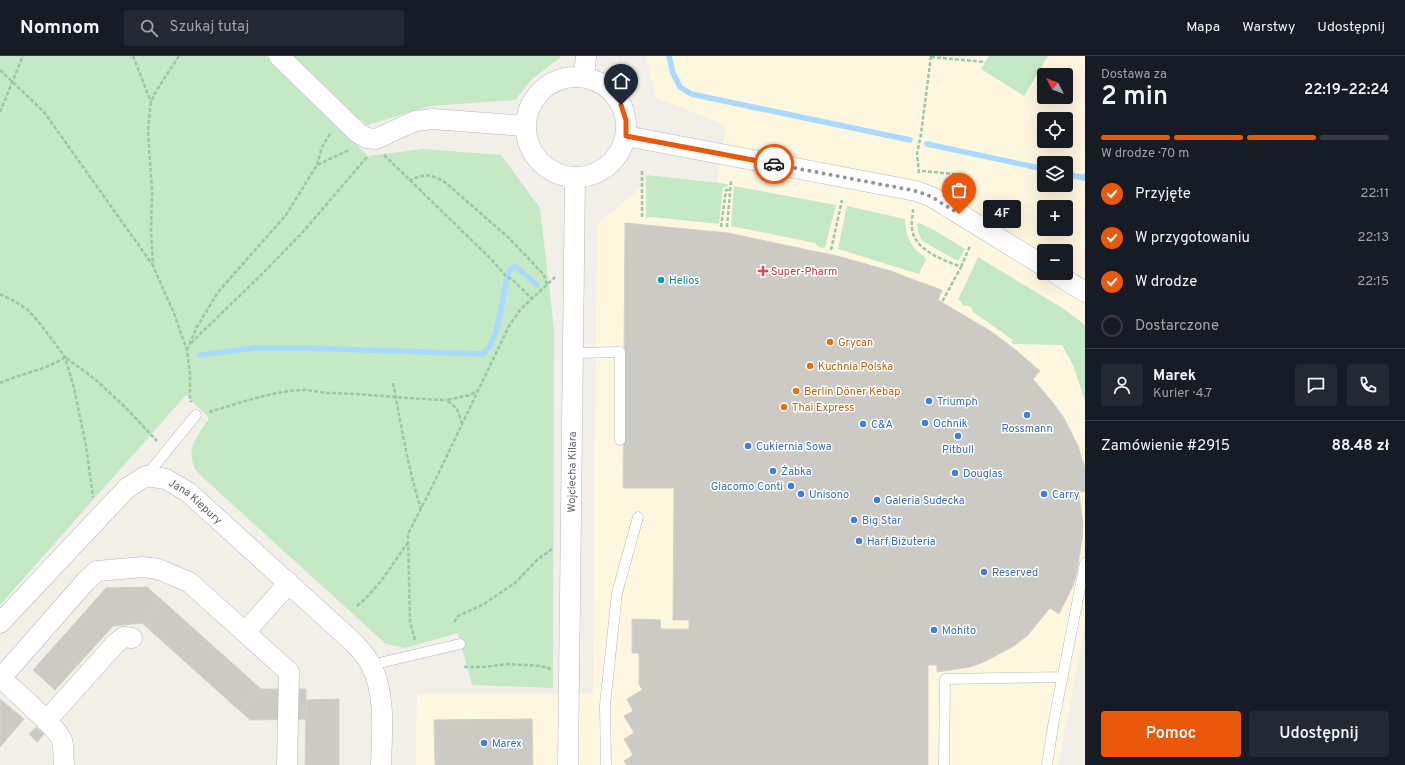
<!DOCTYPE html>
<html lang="pl">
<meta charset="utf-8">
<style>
body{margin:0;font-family:Overpass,sans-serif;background:#242831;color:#f1f3f6;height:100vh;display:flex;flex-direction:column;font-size:15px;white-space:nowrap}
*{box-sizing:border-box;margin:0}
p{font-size:13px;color:#9ea1a6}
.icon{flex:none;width:22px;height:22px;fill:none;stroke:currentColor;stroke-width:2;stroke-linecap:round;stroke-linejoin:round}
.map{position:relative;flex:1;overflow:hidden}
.drawer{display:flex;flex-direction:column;background:#171b24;width:320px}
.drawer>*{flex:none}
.needle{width:26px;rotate:312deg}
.fabs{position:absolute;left:1037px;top:12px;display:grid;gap:8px}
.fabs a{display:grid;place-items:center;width:36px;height:36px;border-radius:4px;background:#171b24;box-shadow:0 4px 16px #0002;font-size:20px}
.pin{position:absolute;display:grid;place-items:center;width:34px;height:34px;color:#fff;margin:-41px -17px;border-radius:50% 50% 50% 0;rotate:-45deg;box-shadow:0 0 4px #0007}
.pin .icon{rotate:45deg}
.courier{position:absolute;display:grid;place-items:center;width:40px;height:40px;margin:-20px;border:3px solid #ea580c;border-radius:50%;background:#fff;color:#222;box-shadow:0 1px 5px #0007}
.bubble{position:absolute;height:28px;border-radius:4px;background:#171b24;box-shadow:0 4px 16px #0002;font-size:13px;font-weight:600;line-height:28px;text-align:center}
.summary em{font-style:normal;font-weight:600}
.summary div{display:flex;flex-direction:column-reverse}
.summary{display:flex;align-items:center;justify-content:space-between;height:68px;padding:0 16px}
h1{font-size:26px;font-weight:600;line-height:30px}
.bar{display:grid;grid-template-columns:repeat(4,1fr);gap:6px 4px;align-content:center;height:48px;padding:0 16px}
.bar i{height:5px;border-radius:3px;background:#363941}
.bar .on{background:#ea580c}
.bar p{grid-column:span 4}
.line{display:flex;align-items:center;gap:10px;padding:0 16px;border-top:1px solid #363941}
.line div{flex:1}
.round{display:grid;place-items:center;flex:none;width:42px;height:42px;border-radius:4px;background:#242831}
ol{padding:0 16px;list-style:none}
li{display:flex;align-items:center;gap:12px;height:44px}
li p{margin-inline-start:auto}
li .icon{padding:4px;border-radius:50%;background:#ea580c;color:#fff;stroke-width:4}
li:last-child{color:#9ea1a6}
li i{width:22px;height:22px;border:2px solid #363941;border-radius:50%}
.button{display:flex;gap:8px;margin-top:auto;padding:8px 16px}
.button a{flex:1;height:46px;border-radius:4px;background:#ea580c;color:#fff;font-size:16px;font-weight:600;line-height:46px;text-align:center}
.button a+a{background:#242831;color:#f1f3f6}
header{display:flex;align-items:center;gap:24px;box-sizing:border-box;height:56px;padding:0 20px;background:#171b24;border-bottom:1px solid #363941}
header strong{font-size:19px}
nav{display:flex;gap:22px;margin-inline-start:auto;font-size:14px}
.search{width:280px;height:36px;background:#242831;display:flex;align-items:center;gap:10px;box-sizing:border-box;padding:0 14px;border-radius:4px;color:#9ea1a6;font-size:15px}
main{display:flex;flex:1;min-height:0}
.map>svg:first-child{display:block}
</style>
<header>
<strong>Nomnom</strong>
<div class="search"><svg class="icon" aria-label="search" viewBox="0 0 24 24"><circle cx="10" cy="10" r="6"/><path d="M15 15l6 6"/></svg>Szukaj tutaj</div>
<nav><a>Mapa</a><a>Warstwy</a><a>Udostępnij</a></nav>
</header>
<main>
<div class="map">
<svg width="1085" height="709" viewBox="0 0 1085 709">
<rect width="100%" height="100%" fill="#f1efe8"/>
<path fill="#fef7e0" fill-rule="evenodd" d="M 646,0 L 1085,0 L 1085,570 L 1058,709 L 416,709 L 417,638 L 593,638 L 597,168 L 642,131 L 715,143 L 726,69 L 656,42 ZM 1044,19 L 1066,19 L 1066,41 L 1044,41 ZM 1044,63 L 1066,63 L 1066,85 L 1044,85 ZM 1044,107 L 1066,107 L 1066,129 L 1044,129 ZM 1044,151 L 1066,151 L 1066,173 L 1044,173 ZM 1044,195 L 1066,195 L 1066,217 L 1044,217 Z"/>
<path fill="#c5e8c5" d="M 0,0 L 266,0 L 368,100 L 423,93 L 501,99 L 540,152 L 554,274 L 553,632 L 472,629 L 458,577 L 405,592 L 386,588 L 198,417 C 183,395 197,381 209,362 L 186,339 L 0,549 Z
M 289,0 L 561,0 L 560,2 L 533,22 L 515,44 L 430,50 L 367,69 L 350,57 Z
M 989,0 L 1048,0 L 1024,40 L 981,13 Z
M 646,119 L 728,128 L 727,131 L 723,131 L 719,168 L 652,161 L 646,162 Z
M 734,130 L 836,149 L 825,192 L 819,191 L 815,187 L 731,170 Z
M 847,150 L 905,163 C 905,174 908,185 916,194 C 919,197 923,199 926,203 L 919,218 L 838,193 Z
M 919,167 L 934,174 L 965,193 L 958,205 L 922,185 L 919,178 L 917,168 Z
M 978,201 L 1064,253 L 1085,269 L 1085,345 L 1073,309 L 1062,289 L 1013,288 L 1011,286 L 1013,284 L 973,256 L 971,251 L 968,250 L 964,250 L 962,248 L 962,246 L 958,244 Z"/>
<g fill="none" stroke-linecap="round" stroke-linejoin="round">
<path stroke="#aadaff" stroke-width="5.5" d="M 669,0 L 673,17 L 680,31 L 691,38 L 910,84
M 927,88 L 1044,113
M 1066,118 L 1084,122 L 1085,120
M 200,299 L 255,292 L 306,292 L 483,298 C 500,285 502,237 509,216 L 513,211 L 516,211 L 537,229"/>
</g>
<path fill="#cccac5" stroke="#d6d1c6" d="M 625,167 L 728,177 L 837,200 L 891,215 L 917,225 L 942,234 L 938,244 L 992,276 L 1017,295 L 1040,315 L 1033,323 L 1054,348 L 1064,362 L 1078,390 L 1085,412 L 1085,435 L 1079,437 L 1083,468 L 1082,484 L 1077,515 L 1073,530 L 1059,558 L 1050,552 L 1028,579 L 1014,590 L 984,606 L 970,611 L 937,616 L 937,609 L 928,609 L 928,709 L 627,709 L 624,705 L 633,699 L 624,683 L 634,677 L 624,660 L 633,655 L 627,643 L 642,634 L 639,628 L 639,597 L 632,597 L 632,563 L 660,564 L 661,573 L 689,573 L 689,564 L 673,564 L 674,432 L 623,432 Z
M 147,531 L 163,545 L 142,567 L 113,570 L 55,634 L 33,614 L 106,532 Z
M 163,545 L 261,633 L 240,655 L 142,567 Z
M 261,633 L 306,633 L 306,663 L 250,664 L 240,655 Z
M 0,643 L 24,663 L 0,691 Z
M 339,643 L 339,709 L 305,709 L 306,644 Z
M 532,663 L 533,709 L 435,709 L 434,664 Z
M 36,671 L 44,678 L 37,686 L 29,678 Z"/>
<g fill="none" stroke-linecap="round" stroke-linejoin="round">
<defs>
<path id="lane" d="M 573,297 L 620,296 L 620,384
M 146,420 L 196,359
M 371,609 L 460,588
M 606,709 L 605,649 L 617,537 L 638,461
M 944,709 L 945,623 L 1063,621
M 1047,709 L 1054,664 L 1085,507"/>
<g id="street">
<path d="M 279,0 L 358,77 L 367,82 L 376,83 L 415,65 L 433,63 L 525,70"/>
<circle cx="576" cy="71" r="50"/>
<path d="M 584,21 L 586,0"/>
<path d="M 626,80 L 916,135 L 932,141 L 1044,210"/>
<path d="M 1055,217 L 1085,236"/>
<path id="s1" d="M 0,567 L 127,432 L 146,420 L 166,423 L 188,436 L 352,585 C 359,592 366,600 371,609 C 386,639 382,676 381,709"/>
<path d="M 245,576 L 289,527"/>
<path d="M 46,665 L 116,587 L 124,581 L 132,582"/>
<path d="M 64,709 C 63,701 64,692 62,684 C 58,672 12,633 1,622 L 86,525 L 97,515 L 143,511 L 158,513 L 189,526 L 289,616 L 287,709"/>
<path id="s2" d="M 568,709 L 575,122"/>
</g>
</defs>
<use href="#lane" stroke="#b5b8bc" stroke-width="11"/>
<use href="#street" stroke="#b5b8bc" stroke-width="21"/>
<path stroke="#9cc7a9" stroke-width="2.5" stroke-dasharray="4 2" stroke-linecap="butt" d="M 133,0 L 151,46
M 179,0 L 156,35 L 151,46 L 149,62 L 148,77 L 152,134 L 151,174 L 153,210 L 173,255 L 187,294 L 190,318 L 190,343 L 191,346
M 931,1 L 985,6
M 0,14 L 44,56 L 152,208
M 0,56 L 23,0
M 384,99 L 490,202 L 506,220 L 513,224 L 532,243
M 317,109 L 322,91 L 331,76
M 642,115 L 642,163
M 922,115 L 965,119
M 919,117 L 917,98 L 921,78 L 931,0
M 409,125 C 424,117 432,118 446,127 L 509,182 L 544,219 L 547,229
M 913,153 C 913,159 911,166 912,172 C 913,194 944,204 961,211 L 942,246
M 721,171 L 726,134 L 731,134
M 727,171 L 731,125
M 831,194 L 842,144
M 961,211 L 970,190
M 0,238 L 16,246 L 28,254 L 38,265 L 65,301 L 74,332 L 86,390 L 93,441
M 191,287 L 260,220 L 302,177 L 367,101
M 187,294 L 197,271 L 218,236 L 286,159 L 317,109 L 349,94
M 0,327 C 19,318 49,313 65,301 L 96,324 L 126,352 L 157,385
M 393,327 C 401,369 408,412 421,453
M 209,356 C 240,347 271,335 304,334 C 313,334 322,337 331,337 C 370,338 408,343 447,344
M 462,368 L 457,353 L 447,344 L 470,339 L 478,334
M 357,550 C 379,532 393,507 409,485
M 454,566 L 458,560 L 484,548 L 515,527 L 538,503 L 552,493
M 415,584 L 410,566 L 408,478 L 430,435 L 509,270 L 520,254 L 555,221
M 464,611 L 483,611 L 507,608 L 541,610 L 551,613"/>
<use href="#lane" stroke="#fff" stroke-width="10"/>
<use href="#street" stroke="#fff" stroke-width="20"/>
</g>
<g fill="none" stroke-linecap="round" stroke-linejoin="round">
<path stroke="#929495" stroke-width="4" stroke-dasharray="0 7.2" d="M 774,108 L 916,135 L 932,141 L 959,158"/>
<path stroke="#ea580c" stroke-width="5" d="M 621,49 L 626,64 L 626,80 L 774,108"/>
</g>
<path fill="#e0444e" stroke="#fff" stroke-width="1.5" d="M761 209h4v4h4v4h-4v4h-4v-4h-4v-4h4z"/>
<circle fill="#0f9aa8" stroke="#fff" stroke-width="1.5" cx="661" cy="224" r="4"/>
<g fill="#e8710a" stroke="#fff" stroke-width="1.5">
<circle cx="830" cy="286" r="4"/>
<circle cx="810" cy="310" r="4"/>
<circle cx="796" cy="335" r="4"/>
<circle cx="784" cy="351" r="4"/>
</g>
<g fill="#3f7fe0" stroke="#fff" stroke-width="1.5">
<circle cx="929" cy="345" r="4"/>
<circle cx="1027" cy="359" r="4"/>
<circle cx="925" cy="367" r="4"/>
<circle cx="863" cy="368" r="4"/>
<circle cx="958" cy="380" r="4"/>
<circle cx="748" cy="390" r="4"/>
<circle cx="773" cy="415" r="4"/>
<circle cx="955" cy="417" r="4"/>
<circle cx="791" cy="430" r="4"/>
<circle cx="801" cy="438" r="4"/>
<circle cx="1044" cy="438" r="4"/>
<circle cx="877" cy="444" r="4"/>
<circle cx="854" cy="464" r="4"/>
<circle cx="859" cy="485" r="4"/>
<circle cx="984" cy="516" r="4"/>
<circle cx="934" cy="574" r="4"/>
<circle cx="484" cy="687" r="4"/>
</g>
<g text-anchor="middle" stroke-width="3" stroke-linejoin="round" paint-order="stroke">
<g font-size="11" fill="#be3a42" stroke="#fff" text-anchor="start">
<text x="771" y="219">Super-Pharm</text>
</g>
<g font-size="11" fill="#0d838f" stroke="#fff" text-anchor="start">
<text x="669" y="228">Helios</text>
</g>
<g font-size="11" fill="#c56008" stroke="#fff" text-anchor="start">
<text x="838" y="290">Grycan</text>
<text x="818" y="314">Kuchnia Polska</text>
<text x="804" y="339">Berlin Döner Kebap</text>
<text x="792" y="355">Thai Express</text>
</g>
<g font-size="11" fill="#366cbe" stroke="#fff" text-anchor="start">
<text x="937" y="349">Triumph</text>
<text x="933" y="371">Ochnik</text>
<text x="871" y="372">C&amp;A</text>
<text x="1027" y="376" text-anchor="middle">Rossmann</text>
<text x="756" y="394">Cukiernia Sowa</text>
<text x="958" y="397" text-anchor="middle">Pitbull</text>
<text x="781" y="419">Żabka</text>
<text x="963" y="421">Douglas</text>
<text x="783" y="434" text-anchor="end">Giacomo Conti</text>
<text x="809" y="442">Unisono</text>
<text x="1052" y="442">Carry</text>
<text x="885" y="448">Galeria Sudecka</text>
<text x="862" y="468">Big Star</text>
<text x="867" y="489">Harf Biżuteria</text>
<text x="992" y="520">Reserved</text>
<text x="942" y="578">Mohito</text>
<text x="492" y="691">Marex</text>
</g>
<g font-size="11" fill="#5f6368" stroke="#fff">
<text dy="4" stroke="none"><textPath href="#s2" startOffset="293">Wojciecha Kilara</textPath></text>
<text dy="4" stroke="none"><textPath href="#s1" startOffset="265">Jana Kiepury</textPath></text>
</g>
</g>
</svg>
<div class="fabs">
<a><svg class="needle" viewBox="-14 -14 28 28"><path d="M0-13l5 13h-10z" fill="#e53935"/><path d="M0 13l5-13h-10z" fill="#9ea1a6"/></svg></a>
<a><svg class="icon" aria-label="locate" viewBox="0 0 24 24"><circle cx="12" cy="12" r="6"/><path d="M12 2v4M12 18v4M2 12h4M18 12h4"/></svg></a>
<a><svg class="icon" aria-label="layers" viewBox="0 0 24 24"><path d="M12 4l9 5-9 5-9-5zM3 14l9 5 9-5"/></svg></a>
<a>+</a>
<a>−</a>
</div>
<div class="pin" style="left:959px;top:158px;background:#ea580c"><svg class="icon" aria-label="bag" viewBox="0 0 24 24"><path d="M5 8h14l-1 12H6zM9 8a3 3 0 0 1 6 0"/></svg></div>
<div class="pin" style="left:621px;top:49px;background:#1f2937"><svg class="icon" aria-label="home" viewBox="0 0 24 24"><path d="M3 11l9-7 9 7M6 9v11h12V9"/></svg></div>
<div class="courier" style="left:774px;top:108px"><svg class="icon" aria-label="car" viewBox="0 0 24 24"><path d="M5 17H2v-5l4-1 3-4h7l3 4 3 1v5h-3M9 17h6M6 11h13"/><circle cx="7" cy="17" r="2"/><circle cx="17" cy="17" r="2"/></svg></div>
<div class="bubble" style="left:983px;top:144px;width:38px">4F</div>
</div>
<section class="drawer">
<div class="summary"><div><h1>2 min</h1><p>Dostawa za</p></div><em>22:19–22:24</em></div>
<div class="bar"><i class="on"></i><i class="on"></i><i class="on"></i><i></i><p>W drodze · 70 m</p></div>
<ol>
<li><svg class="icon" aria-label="check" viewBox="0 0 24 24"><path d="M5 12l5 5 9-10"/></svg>Przyjęte<p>22:11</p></li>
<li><svg class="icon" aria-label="check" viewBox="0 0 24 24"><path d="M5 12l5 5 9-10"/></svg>W przygotowaniu<p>22:13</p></li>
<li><svg class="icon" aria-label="check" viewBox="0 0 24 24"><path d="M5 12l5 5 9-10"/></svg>W drodze<p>22:15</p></li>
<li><i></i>Dostarczone</li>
</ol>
<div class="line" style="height:72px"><a class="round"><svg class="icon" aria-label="person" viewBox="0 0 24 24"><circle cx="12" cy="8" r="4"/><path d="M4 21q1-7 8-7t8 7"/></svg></a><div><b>Marek</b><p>Kurier · 4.7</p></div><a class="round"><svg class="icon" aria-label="chat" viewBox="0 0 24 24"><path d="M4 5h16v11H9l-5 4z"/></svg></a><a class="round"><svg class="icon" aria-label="phone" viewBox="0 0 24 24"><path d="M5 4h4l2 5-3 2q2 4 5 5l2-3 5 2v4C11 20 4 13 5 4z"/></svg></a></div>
<div class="line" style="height:52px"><div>Zamówienie #2915</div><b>88.48 zł</b></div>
<div class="button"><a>Pomoc</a><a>Udostępnij</a></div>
</section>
</main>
